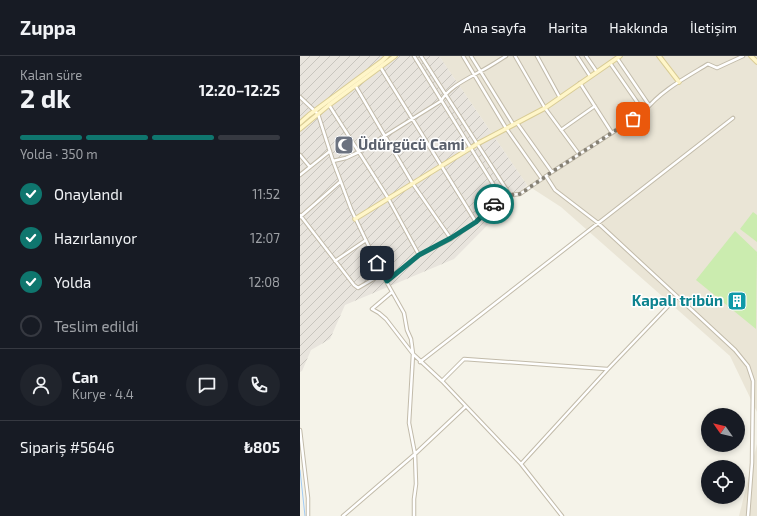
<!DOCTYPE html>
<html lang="tr">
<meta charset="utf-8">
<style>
body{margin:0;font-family:"Exo 2",sans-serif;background:#20242c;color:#f1f3f6;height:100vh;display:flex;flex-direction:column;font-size:15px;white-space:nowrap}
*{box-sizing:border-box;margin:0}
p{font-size:13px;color:#9ea1a6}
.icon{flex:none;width:22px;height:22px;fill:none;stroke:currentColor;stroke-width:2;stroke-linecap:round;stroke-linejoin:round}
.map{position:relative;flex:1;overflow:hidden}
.side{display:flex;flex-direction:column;background:#171b24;width:300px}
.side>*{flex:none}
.needle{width:26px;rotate:304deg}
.buttons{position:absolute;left:401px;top:352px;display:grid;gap:8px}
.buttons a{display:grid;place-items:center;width:44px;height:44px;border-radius:50%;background:#171b24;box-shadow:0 2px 6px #0003;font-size:20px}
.pin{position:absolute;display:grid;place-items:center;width:34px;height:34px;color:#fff;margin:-17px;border-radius:8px;box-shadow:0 2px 6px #0006}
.courier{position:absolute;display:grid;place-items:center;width:40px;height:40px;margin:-20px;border:3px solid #0f766e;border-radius:50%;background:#fff;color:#222;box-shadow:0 1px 5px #0007}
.head em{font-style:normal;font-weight:700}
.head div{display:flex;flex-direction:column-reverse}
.head{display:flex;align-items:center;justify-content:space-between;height:68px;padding:0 20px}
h1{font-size:26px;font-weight:700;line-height:30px}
.bar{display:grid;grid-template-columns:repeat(4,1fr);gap:6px 4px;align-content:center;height:48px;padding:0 20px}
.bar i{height:5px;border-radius:3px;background:#363941}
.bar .on{background:#0f766e}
.bar p{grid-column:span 4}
.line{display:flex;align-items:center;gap:10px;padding:0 20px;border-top:1px solid #363941}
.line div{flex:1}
.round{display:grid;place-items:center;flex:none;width:42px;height:42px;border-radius:21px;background:#20242c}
ol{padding:0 20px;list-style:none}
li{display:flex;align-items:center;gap:12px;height:44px}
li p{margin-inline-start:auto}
li .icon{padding:4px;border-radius:50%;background:#0f766e;color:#fff;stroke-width:4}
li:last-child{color:#9ea1a6}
li i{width:22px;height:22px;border:2px solid #363941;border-radius:50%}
header{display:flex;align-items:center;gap:24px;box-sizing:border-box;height:56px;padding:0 20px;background:#171b24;border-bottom:1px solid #363941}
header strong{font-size:19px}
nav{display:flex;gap:22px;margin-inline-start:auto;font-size:14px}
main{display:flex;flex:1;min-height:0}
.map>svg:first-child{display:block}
</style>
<header>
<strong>Zuppa</strong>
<nav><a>Ana sayfa</a><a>Harita</a><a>Hakkında</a><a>İletişim</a></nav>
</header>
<main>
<section class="side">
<div class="head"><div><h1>2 dk</h1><p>Kalan süre</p></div><em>12:20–12:25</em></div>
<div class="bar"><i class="on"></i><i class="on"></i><i class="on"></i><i></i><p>Yolda · 350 m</p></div>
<ol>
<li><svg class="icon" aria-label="check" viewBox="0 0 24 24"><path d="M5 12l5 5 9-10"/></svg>Onaylandı<p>11:52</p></li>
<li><svg class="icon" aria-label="check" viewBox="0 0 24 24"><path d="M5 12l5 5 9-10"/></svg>Hazırlanıyor<p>12:07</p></li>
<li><svg class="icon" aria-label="check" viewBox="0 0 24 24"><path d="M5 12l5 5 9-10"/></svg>Yolda<p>12:08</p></li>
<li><i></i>Teslim edildi</li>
</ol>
<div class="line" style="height:72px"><a class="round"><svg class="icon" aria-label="person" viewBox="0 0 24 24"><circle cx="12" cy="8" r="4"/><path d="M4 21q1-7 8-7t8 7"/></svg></a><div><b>Can</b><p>Kurye · 4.4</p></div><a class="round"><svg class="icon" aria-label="chat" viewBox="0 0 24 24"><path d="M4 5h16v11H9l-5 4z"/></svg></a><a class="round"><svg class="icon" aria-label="phone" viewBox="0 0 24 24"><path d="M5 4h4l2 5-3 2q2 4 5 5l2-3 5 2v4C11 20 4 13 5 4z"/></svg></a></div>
<div class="line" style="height:52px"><div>Sipariş #5646</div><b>₺805</b></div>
</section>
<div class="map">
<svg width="457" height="460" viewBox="0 0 457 460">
<defs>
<pattern id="industrial-furrows" width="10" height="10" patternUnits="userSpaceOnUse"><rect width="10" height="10" fill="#e8e4dd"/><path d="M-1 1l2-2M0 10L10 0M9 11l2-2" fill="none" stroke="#c8c5be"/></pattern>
</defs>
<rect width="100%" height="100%" fill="#f5f3e9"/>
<path fill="#eae5d6" d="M 139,0 L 457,0 L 457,356 L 430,300 L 261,151 L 227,129 Z
M 457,388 L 457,460 L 439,460 Z"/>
<path fill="url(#industrial-furrows)" d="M 0,0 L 139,0 L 227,129 L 154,203 L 45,249 L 30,283 L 11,294 L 2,315 L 0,316 Z"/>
<path fill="#cbecaf" d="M 453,156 L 457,159 L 457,186 L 440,173 Z
M 435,175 L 457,196 L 456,273 L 396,224 Z"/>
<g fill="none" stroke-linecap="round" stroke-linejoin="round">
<path stroke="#a1ccf6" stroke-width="1" d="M 0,414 L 5,460"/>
<defs>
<path id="street" d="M 114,0 L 201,141
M 121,0 L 210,139
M 163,0 L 206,72 L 242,123
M 171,0 L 213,68
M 215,0 L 245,52 L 279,98
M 237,0 L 260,42
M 277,0 L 290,20
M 286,0 L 297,16
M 317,2 L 349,49
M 310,7 L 344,56
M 81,12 L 176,166
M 280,27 L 312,77
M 55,29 L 113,128 L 151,183
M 0,41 L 18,58 L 33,105 L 51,153 L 82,218 L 104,257 L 107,274 L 111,283 L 113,298 L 109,367 L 115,398 L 116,428 L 114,443 L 114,460
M 29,49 L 88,142 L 119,199
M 217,67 L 252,116
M 261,74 L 295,50
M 0,99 L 10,111
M 33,105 L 46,102 L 59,96 L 141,45 C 149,31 167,23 181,15 C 189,11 198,5 206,0
M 0,119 L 30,95
M 246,120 L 255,134 L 298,167 L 435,294 L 448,310 L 453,325 L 452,407 L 448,460
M 0,159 L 54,229 L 58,232 L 82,218
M 0,161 L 40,126
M 35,205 L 66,184
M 87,225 L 119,199 L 151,183 L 176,166 L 201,141 L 210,139 L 220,138 L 252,116 L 344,56 C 360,35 385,22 408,8 L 417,12 L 443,0
M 92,236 L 72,253 L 79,257 L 86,263 L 113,298 L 142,325 L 221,408 L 262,460
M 120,306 L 433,62
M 142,325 L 164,303 L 307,313
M 0,374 L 8,442 L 8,460
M 221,408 L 308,313 L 377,241
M 43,460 L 115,398 L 165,351"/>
<path id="secondary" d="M 359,0 L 379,26
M 451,0 L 457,6
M 0,67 L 9,59 L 82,5 L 87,0
M 0,73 L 29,49 L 95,0
M 55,163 L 177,88 L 245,52 L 320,0"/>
</defs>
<use href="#street" stroke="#c2bbaa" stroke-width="4.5"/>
<use href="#secondary" stroke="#d9cc95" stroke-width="5.5"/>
<use href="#street" stroke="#fff" stroke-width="2.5"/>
<use href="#secondary" stroke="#fff6c9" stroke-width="3.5"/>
</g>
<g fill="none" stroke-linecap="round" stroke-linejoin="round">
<path stroke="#868175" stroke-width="4" stroke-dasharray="0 7.2" d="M 194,148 L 201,141 L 210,139 L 220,138 L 252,116 L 333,63"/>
<path stroke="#0f766e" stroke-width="5" d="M 77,207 L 87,225 L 119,199 L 151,182 L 176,166 L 194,148"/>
</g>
<defs>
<symbol id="mosque-square" viewBox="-11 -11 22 22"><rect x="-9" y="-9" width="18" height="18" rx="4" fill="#6b7280" stroke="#fff"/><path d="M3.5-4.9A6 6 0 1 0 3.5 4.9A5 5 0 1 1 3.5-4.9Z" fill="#fff"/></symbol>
<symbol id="building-square" viewBox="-11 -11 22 22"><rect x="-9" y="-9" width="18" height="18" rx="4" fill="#0f9aa8" stroke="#fff"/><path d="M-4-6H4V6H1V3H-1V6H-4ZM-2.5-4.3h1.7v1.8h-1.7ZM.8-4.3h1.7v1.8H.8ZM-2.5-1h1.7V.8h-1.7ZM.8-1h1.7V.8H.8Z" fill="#fff"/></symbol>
</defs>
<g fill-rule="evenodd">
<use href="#mosque-square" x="33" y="78" width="22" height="22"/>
<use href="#building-square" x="426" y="234" width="22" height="22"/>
</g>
<g text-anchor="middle" stroke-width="3" stroke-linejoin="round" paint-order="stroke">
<g font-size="15" font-weight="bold" fill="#5b616d" stroke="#fff" text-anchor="start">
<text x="58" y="94">Üdürgücü Cami</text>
</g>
<g font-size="15" font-weight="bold" fill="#0d838f" stroke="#fff" text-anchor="end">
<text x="423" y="250">Kapalı tribün</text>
</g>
</g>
</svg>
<div class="buttons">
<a><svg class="needle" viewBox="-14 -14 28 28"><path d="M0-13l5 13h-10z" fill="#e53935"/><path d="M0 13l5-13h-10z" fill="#9ea1a6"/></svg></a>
<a><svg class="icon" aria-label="locate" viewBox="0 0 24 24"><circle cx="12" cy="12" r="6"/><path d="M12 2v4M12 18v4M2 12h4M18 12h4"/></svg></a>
</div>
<div class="pin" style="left:333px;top:63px;background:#ea580c"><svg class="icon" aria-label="bag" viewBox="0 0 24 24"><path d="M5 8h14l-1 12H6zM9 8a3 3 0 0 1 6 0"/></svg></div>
<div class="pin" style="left:77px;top:207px;background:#1f2937"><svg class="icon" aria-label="home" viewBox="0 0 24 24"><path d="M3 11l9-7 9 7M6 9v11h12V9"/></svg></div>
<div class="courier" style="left:194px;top:148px"><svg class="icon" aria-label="car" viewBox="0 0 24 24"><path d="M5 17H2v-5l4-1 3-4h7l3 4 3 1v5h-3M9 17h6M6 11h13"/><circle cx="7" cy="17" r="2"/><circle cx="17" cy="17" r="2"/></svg></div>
</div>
</main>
